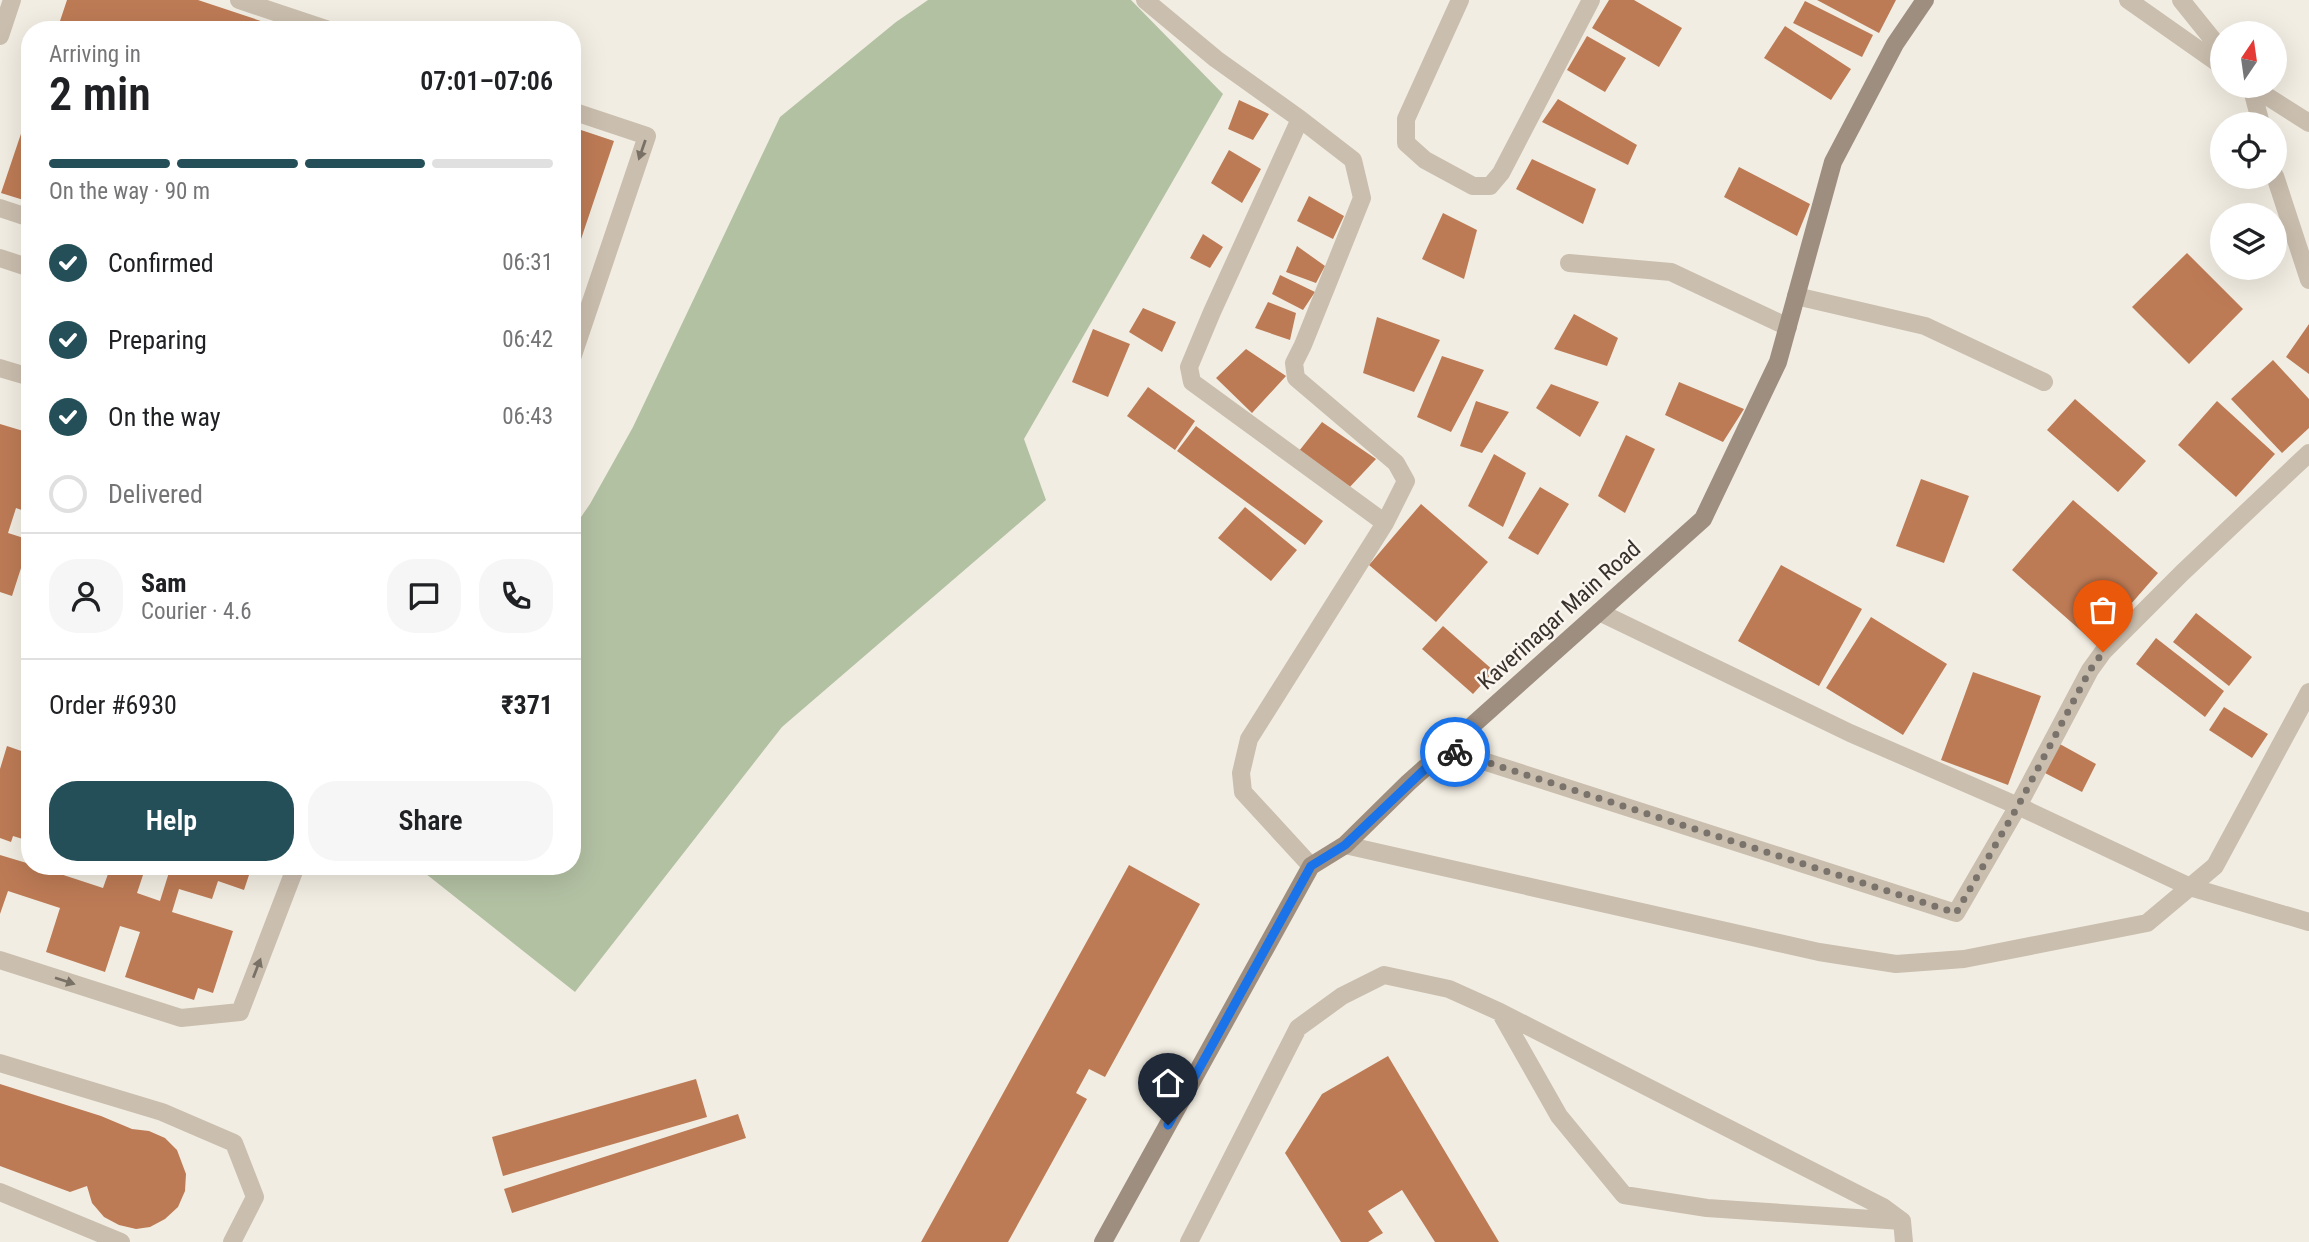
<!DOCTYPE html>
<meta charset="utf-8">
<style>
body{margin:0;font-family:"Roboto Condensed",sans-serif;background:#f6f6f6;color:#202124;height:100vh;display:flex;flex-direction:column;font-size:26px;white-space:nowrap}
*{box-sizing:border-box;margin:0}
p{font-size:23px;color:#757577}
.icon{flex:none;width:38px;height:38px;fill:none;stroke:currentColor;stroke-width:2;stroke-linecap:round;stroke-linejoin:round}
.map{position:relative;flex:1;overflow:hidden}
.sheet{position:absolute;left:21px;top:21px;width:560px;height:854px;display:flex;flex-direction:column;background:#fff;border-radius:28px;box-shadow:0 7px 28px #0002}
.sheet>*{flex:none}
.needle{width:46px;rotate:13deg}
.tools{position:absolute;left:2210px;top:21px;display:grid;gap:14px}
.tools a{display:grid;place-items:center;width:77px;height:77px;border-radius:50%;background:#fff;box-shadow:0 7px 28px #0002;font-size:35px}
.pin{position:absolute;display:grid;place-items:center;width:60px;height:60px;color:#fff;margin:-72px -30px;border-radius:50% 50% 50% 0;rotate:-45deg;box-shadow:0 0 7px #0007}
.pin .icon{rotate:45deg}
.courier{position:absolute;display:grid;place-items:center;width:70px;height:70px;margin:-35px;border:5px solid #1a73e8;border-radius:50%;background:#fff;color:#222;box-shadow:0 2px 9px #0007}
.overview em{font-style:normal;font-weight:600}
.overview div{display:flex;flex-direction:column-reverse}
.overview{display:flex;align-items:center;justify-content:space-between;height:119px;padding:0 28px}
h1{font-size:46px;font-weight:600;line-height:52px}
.bar{display:grid;grid-template-columns:repeat(4,1fr);gap:10px 7px;align-content:center;height:84px;padding:0 28px}
.bar i{height:9px;border-radius:5px;background:#e0e0e0}
.bar .selected{background:#244f58}
.bar p{grid-column:span 4}
.line{display:flex;align-items:center;gap:18px;padding:0 28px;border-top:2px solid #e0e0e0}
.line div{flex:1}
.round{display:grid;place-items:center;flex:none;width:74px;height:74px;border-radius:28px;background:#f6f6f6}
ol{padding:0 28px;list-style:none}
li{display:flex;align-items:center;gap:21px;height:77px}
li p{margin-inline-start:auto}
li .icon{padding:7px;border-radius:50%;background:#244f58;color:#fff;stroke-width:4}
li:last-child{color:#757577}
li i{width:38px;height:38px;border:4px solid #e0e0e0;border-radius:50%}
.button{display:flex;gap:14px;margin-top:auto;padding:14px 28px}
.button a{flex:1;height:80px;border-radius:28px;background:#244f58;color:#fff;font-size:28px;font-weight:600;line-height:80px;text-align:center}
.button a+a{background:#f6f6f6;color:#202124}
.map>svg:first-child{display:block}
</style>
<div class="map">
<svg width="2309" height="1242" viewBox="0 0 2309 1242">
<rect width="100%" height="100%" fill="#f2ede2"/>
<path fill="#b3c1a3" d="M 928,0 L 1131,0 L 1223,94 L 1024,439 L 1046,500 L 782,727 L 575,992 L 416,866 L 572,866 L 572,530 L 590,504 L 633,427 L 780,117 L 896,22 Z"/>
<path fill="#bd7b55" d="M 67,0 L 198,0 L 285,29 L 57,30 Z
M 1609,0 L 1634,0 L 1682,28 L 1659,67 L 1592,28 Z
M 1817,0 L 1896,0 L 1879,33 Z
M 1805,1 L 1873,35 L 1862,57 L 1793,23 Z
M 1785,26 L 1851,69 L 1831,100 L 1764,58 Z
M 1587,36 L 1626,58 L 1605,92 L 1567,70 Z
M 1558,99 L 1637,145 L 1628,165 L 1542,122 Z
M 1239,100 L 1269,114 L 1253,140 L 1228,129 Z
M 29,110 L 30,110 L 30,202 L 1,193 Z
M 572,127 L 614,141 L 573,263 L 572,263 Z
M 1229,150 L 1261,169 L 1242,203 L 1211,183 Z
M 1532,159 L 1596,189 L 1583,224 L 1516,189 Z
M 1739,167 L 1810,204 L 1797,236 L 1724,197 Z
M 1309,196 L 1344,216 L 1333,239 L 1297,221 Z
M 1443,213 L 1477,230 L 1464,279 L 1422,259 Z
M 1203,234 L 1223,247 L 1210,268 L 1190,258 Z
M 1297,246 L 1325,266 L 1316,283 L 1286,272 Z
M 2187,253 L 2243,309 L 2189,364 L 2132,307 Z
M 1280,275 L 1315,292 L 1303,310 L 1272,294 Z
M 1268,302 L 1296,313 L 1290,340 L 1255,328 Z
M 1143,308 L 1176,322 L 1162,352 L 1129,332 Z
M 1574,314 L 1618,338 L 1607,366 L 1554,349 Z
M 1377,317 L 1440,340 L 1414,392 L 1363,373 Z
M 2309,324 L 2309,374 L 2286,357 Z
M 1093,329 L 1130,344 L 1108,397 L 1072,382 Z
M 1246,349 L 1286,376 L 1252,413 L 1216,378 Z
M 1442,356 L 1484,370 L 1451,432 L 1417,417 Z
M 2273,360 L 2309,399 L 2309,428 L 2282,453 L 2231,399 Z
M 1679,382 L 1744,409 L 1723,442 L 1665,415 Z
M 1551,384 L 1599,402 L 1580,437 L 1536,408 Z
M 1148,387 L 1195,421 L 1175,450 L 1127,416 Z
M 2075,399 L 2146,461 L 2118,492 L 2047,430 Z
M 1476,401 L 1509,412 L 1482,453 L 1460,446 Z
M 2217,401 L 2275,454 L 2236,497 L 2178,445 Z
M 1322,422 L 1376,459 L 1348,489 L 1299,451 Z
M 0,424 L 30,433 L 30,513 L 16,508 L 8,533 L 30,540 L 12,596 L 0,592 Z
M 1196,426 L 1323,521 L 1305,545 L 1177,451 Z
M 1626,435 L 1655,449 L 1625,513 L 1598,496 Z
M 1494,454 L 1526,473 L 1503,527 L 1468,506 Z
M 1921,479 L 1969,496 L 1944,563 L 1896,546 Z
M 1540,487 L 1569,504 L 1538,555 L 1508,538 Z
M 2073,500 L 2158,573 L 2096,644 L 2012,570 Z
M 1421,504 L 1488,562 L 1436,622 L 1369,565 Z
M 1245,507 L 1297,550 L 1271,581 L 1218,538 Z
M 1781,565 L 1862,609 L 1819,686 L 1738,641 Z
M 2196,613 L 2252,657 L 2229,686 L 2173,642 Z
M 1871,617 L 1947,664 L 1903,735 L 1826,688 Z
M 1443,626 L 1494,671 L 1473,694 L 1422,649 Z
M 2156,638 L 2224,691 L 2205,717 L 2136,664 Z
M 1973,672 L 2041,696 L 2008,785 L 1941,760 Z
M 2224,707 L 2268,734 L 2252,758 L 2209,730 Z
M 2058,743 L 2096,764 L 2082,792 L 2043,772 Z
M 7,746 L 30,754 L 29,841 L 13,836 L 11,842 L 0,838 L 0,769 Z
M 0,855 L 30,864 L 30,866 L 36,866 L 103,888 L 108,874 L 85,866 L 146,866 L 137,893 L 160,901 L 171,866 L 252,866 L 244,890 L 218,881 L 212,899 L 179,889 L 172,912 L 233,931 L 213,993 L 198,988 L 194,1000 L 125,977 L 140,932 L 120,926 L 105,972 L 46,952 L 60,908 L 8,891 L 0,914 Z
M 1129,865 L 1200,904 L 1105,1077 L 1089,1069 L 1076,1093 L 1087,1099 L 1008,1242 L 921,1242 Z
M 1388,1056 L 1499,1242 L 1435,1242 L 1402,1190 L 1368,1211 L 1383,1233 L 1368,1242 L 1341,1242 L 1285,1153 L 1322,1094 Z
M 696,1079 L 707,1117 L 503,1176 L 492,1137 Z
M 0,1084 L 101,1116 L 132,1129 L 149,1131 L 165,1138 L 177,1150 L 186,1174 L 185,1191 L 178,1207 L 165,1219 L 150,1227 L 136,1229 L 119,1225 L 104,1217 L 92,1203 L 87,1186 L 70,1192 L 0,1166 Z
M 738,1114 L 746,1138 L 512,1213 L 504,1189 Z"/>
<g fill="none" stroke-linecap="round" stroke-linejoin="round">
<path stroke="#cabeae" stroke-width="18" d="M 239,0 L 329,30
M 0,36 L 12,0
M 572,111 L 647,136 L 572,358
M 0,208 L 30,218
M 0,258 L 30,268
M 0,1063 L 162,1112 L 234,1143 L 255,1197 L 232,1242
M 0,1192 L 121,1242"/>
<path stroke="#cabeae" stroke-width="18" d="M 1145,0 L 1216,59 L 1300,119 L 1353,160 L 1362,198 L 1303,345 L 1294,363 L 1296,378 L 1396,463 L 1406,481 L 1385,523 L 1249,739 L 1241,773 L 1243,792 L 1311,866
M 1460,0 L 1406,119 L 1406,143 L 1425,160 L 1473,186 L 1490,186 L 1501,173 L 1591,0
M 2128,0 L 2222,66
M 2181,0 L 2222,51
M 2251,86 L 2309,123
M 2251,86 L 2261,124
M 1300,119 L 1212,312 L 1189,367 L 1192,382 L 1385,523
M 2275,176 L 2309,280
M 1569,263 L 1671,272 L 1788,327
M 1796,296 L 1925,326 L 2044,382
M 0,368 L 30,377
M 1599,612 L 1850,733 L 2018,806 L 2190,887 L 2309,922
M 1446,749 L 1956,913 L 2018,806 L 2090,670 L 2103,652 L 2182,573 L 2309,453
M 1345,845 L 1819,952 L 1896,964 L 1964,959 L 2147,923 L 2215,866 L 2309,692
M 0,960 L 181,1018 L 240,1012 L 296,866
M 1500,1012 L 1559,1116 L 1624,1195 L 1707,1208 L 1902,1221
M 1189,1242 L 1298,1028 L 1342,996 L 1384,975 L 1449,989 L 1500,1012 L 1883,1207 L 1902,1221 L 1904,1242"/>
<path stroke="#9e8e80" stroke-width="18" d="M 1103,1242 L 1311,866 L 1345,845 L 1408,783 L 1703,519 L 1778,362 L 1833,162 L 1895,44 L 1925,0"/>
</g>
<defs><path id="oneway-solid" d="M-6-.8H1V-3.2L6.5 0L1 3.2V.8H-6Z" transform="scale(1.75)"/></defs>
<g fill="#7a7166">
<use href="#oneway-solid" transform="translate(642 150) rotate(109)"/>
<use href="#oneway-solid" transform="translate(257 968) rotate(-69)"/>
<use href="#oneway-solid" transform="translate(65 981) rotate(18)"/>
</g>
<g fill="none" stroke-linecap="round" stroke-linejoin="round">
<path stroke="#7a736c" stroke-width="7" stroke-dasharray="0 12.6" d="M 1455,752 L 1956,913 L 2018,806 L 2090,670 L 2103,652"/>
<path stroke="#1a73e8" stroke-width="9" d="M 1168,1125 L 1311,866 L 1345,845 L 1446,749 L 1455,752"/>
</g>
<g text-anchor="middle" stroke-width="5" stroke-linejoin="round" paint-order="stroke">
<g font-size="23" fill="#39322c" stroke="#faf6ef">
<text transform="translate(1559 615) rotate(-42)" y="8">Kaverinagar Main Road</text>
</g>
</g>
</svg>
<div class="tools">
<a><svg class="needle" viewBox="-14 -14 28 28"><path d="M0-13l5 13h-10z" fill="#e53935"/><path d="M0 13l5-13h-10z" fill="#757577"/></svg></a>
<a><svg class="icon" aria-label="locate" viewBox="0 0 24 24"><circle cx="12" cy="12" r="6"/><path d="M12 2v4M12 18v4M2 12h4M18 12h4"/></svg></a>
<a><svg class="icon" aria-label="layers" viewBox="0 0 24 24"><path d="M12 4l9 5-9 5-9-5zM3 14l9 5 9-5"/></svg></a>
</div>
<div class="pin" style="left:2103px;top:652px;background:#ea580c"><svg class="icon" aria-label="bag" viewBox="0 0 24 24"><path d="M5 8h14l-1 12H6zM9 8a3 3 0 0 1 6 0"/></svg></div>
<div class="pin" style="left:1168px;top:1125px;background:#1f2937"><svg class="icon" aria-label="home" viewBox="0 0 24 24"><path d="M3 11l9-7 9 7M6 9v11h12V9"/></svg></div>
<div class="courier" style="left:1455px;top:752px"><svg class="icon" aria-label="bike" viewBox="0 0 24 24"><circle cx="6" cy="16" r="4"/><circle cx="18" cy="16" r="4"/><path d="M6 16l4-8h5l3 8M10 8l3 8H6M13 5h3"/></svg></div>
<section class="sheet">
<div class="overview"><div><h1>2 min</h1><p>Arriving in</p></div><em>07:01–07:06</em></div>
<div class="bar"><i class="selected"></i><i class="selected"></i><i class="selected"></i><i></i><p>On the way · 90 m</p></div>
<ol>
<li><svg class="icon" aria-label="check" viewBox="0 0 24 24"><path d="M5 12l5 5 9-10"/></svg>Confirmed<p>06:31</p></li>
<li><svg class="icon" aria-label="check" viewBox="0 0 24 24"><path d="M5 12l5 5 9-10"/></svg>Preparing<p>06:42</p></li>
<li><svg class="icon" aria-label="check" viewBox="0 0 24 24"><path d="M5 12l5 5 9-10"/></svg>On the way<p>06:43</p></li>
<li><i></i>Delivered</li>
</ol>
<div class="line" style="height:126px"><a class="round"><svg class="icon" aria-label="person" viewBox="0 0 24 24"><circle cx="12" cy="8" r="4"/><path d="M4 21q1-7 8-7t8 7"/></svg></a><div><b>Sam</b><p>Courier · 4.6</p></div><a class="round"><svg class="icon" aria-label="chat" viewBox="0 0 24 24"><path d="M4 5h16v11H9l-5 4z"/></svg></a><a class="round"><svg class="icon" aria-label="phone" viewBox="0 0 24 24"><path d="M5 4h4l2 5-3 2q2 4 5 5l2-3 5 2v4C11 20 4 13 5 4z"/></svg></a></div>
<div class="line" style="height:91px"><div>Order #6930</div><b>₹371</b></div>
<div class="button"><a>Help</a><a>Share</a></div>
</section>
</div>
